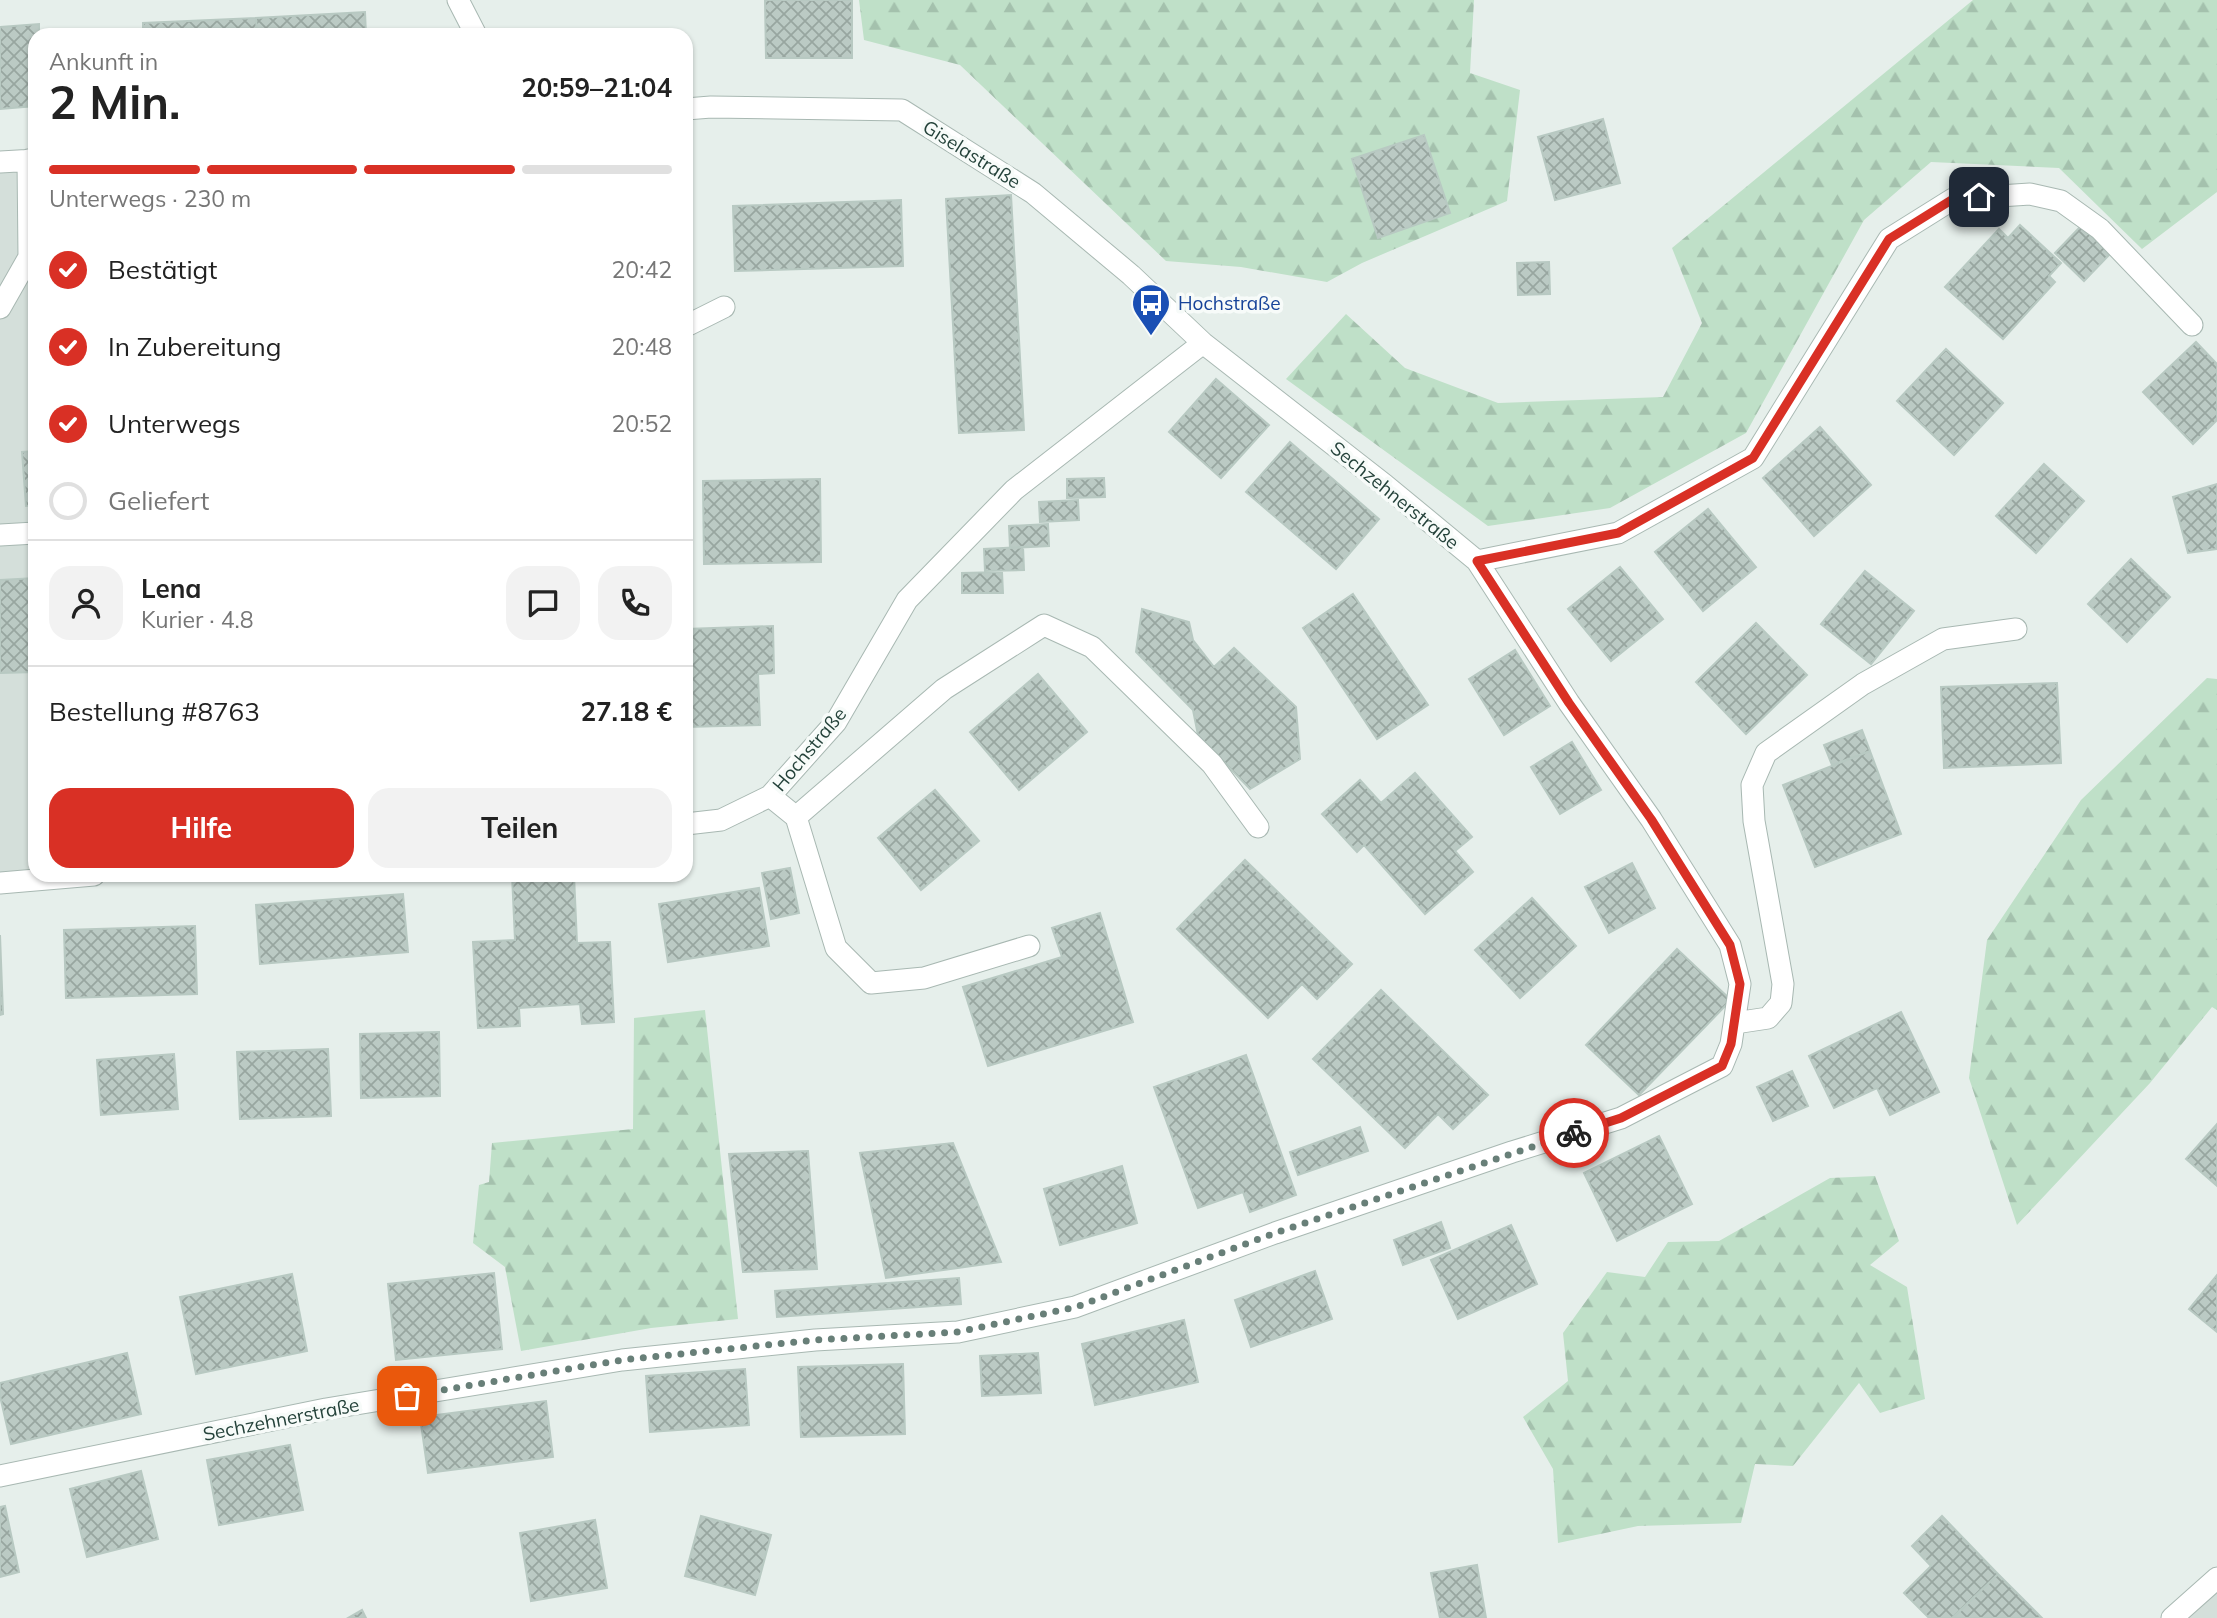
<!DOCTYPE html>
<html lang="de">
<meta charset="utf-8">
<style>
body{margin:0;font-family:Mulish,sans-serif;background:#f2f2f2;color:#222;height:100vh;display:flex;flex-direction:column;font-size:26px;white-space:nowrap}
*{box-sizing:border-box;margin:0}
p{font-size:23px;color:#767676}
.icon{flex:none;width:38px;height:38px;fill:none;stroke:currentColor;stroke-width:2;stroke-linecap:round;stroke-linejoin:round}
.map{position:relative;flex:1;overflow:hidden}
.sheet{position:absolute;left:28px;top:28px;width:665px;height:854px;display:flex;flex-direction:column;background:#fff;border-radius:21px;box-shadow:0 2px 5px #0004}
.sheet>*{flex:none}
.pin{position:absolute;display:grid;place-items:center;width:60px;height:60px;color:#fff;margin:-30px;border-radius:14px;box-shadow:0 4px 10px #0006}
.courier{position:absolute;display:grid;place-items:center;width:70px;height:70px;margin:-35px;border:5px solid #d93025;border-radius:50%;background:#fff;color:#222;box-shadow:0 2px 9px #0007}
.headline em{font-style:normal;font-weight:700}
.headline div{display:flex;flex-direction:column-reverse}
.headline{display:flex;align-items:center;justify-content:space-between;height:119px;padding:0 21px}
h1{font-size:46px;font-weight:700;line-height:52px}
.bar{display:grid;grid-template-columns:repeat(4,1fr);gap:10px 7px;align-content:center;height:84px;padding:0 21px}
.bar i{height:9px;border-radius:5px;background:#e0e0e0}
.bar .on{background:#d93025}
.bar p{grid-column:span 4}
.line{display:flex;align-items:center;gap:18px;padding:0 21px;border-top:2px solid #e0e0e0}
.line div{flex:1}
.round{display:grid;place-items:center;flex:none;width:74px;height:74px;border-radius:21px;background:#f2f2f2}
ol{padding:0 21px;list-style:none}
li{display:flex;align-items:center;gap:21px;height:77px}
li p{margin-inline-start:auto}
li .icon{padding:7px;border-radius:50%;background:#d93025;color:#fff;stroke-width:4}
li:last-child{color:#767676}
li i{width:38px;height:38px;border:4px solid #e0e0e0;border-radius:50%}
.primary-button{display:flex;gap:14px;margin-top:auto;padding:14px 21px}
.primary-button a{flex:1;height:80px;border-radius:21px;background:#d93025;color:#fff;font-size:28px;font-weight:700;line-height:80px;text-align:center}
.primary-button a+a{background:#f2f2f2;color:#222}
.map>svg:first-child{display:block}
</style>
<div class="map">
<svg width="2217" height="1618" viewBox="0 0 2217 1618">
<defs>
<pattern id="forest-firs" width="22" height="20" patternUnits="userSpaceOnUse" patternTransform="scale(1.75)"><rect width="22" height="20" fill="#bfe0c8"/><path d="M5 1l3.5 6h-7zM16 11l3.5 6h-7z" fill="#a4c1ad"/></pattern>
<pattern id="building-cross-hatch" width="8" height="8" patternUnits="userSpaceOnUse" patternTransform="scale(1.75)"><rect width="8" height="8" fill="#bbcac4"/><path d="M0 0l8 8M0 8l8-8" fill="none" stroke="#98a6a0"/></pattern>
</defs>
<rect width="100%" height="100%" fill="#e6efeb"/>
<path fill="#d4dfda" d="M 35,157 L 35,875 L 0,882 L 0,158 Z
M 2217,1579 L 2217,1618 L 2172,1618 Z"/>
<path fill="url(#forest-firs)" d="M 859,0 L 1474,0 L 1470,73 L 1520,90 L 1507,201 L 1362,263 L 1327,282 L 1241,267 L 1166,261 L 960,65 L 864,40 Z
M 1973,0 L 2217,0 L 2217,192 L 2142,249 L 2059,168 L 1931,162 L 1864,220 L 1746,433 L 1610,508 L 1488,526 L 1286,379 L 1346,314 L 1405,368 L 1498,403 L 1663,397 L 1702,323 L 1672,248 Z
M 2207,678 L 2217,679 L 2217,1010 L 2212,1007 L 2150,1083 L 2017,1225 L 1969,1078 L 1987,940 L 2081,800 Z
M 705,1010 L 738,1319 L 651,1328 L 521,1351 L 505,1267 L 473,1243 L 479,1185 L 489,1182 L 492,1143 L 633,1129 L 634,1018 Z
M 1875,1176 L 1899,1241 L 1870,1265 L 1907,1287 L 1925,1399 L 1880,1413 L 1859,1383 L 1793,1466 L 1755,1464 L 1741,1523 L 1638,1526 L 1558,1543 L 1553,1469 L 1523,1417 L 1568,1381 L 1563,1333 L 1607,1272 L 1645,1277 L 1668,1242 L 1719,1241 L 1830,1178 Z"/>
<path fill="url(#building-cross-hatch)" stroke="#b8c9c2" stroke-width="2" d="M 765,0 L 852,0 L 852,58 L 766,58 Z
M 365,12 L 366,35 L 257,35 L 256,18 Z
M 256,18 L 257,35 L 143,35 L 143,23 Z
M 39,24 L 39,35 L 35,35 L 35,106 L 0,109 L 0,27 Z
M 1603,119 L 1620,183 L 1555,200 L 1538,137 Z
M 1424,135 L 1450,213 L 1378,238 L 1352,159 Z
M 1011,195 L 1024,430 L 959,433 L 946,199 Z
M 901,200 L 903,266 L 735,271 L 733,206 Z
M 2020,225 L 2061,263 L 2049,276 L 2055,282 L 2003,339 L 1945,287 L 1999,229 L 2008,238 Z
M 2081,226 L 2110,254 L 2084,281 L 2055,253 Z
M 1549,262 L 1550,294 L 1518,295 L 1517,263 Z
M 2196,342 L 2217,364 L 2217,420 L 2193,444 L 2143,392 Z
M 1946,349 L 2003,403 L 1954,455 L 1897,401 Z
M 1216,379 L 1269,425 L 1221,478 L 1169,432 Z
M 1820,427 L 1871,485 L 1814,536 L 1763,478 Z
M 1290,442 L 1379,519 L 1336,569 L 1246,492 Z
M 35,451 L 35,505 L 26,506 L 22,452 Z
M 2044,464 L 2084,501 L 2036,553 L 1996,516 Z
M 1104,478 L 1105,497 L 1067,498 L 1067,479 Z
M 820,479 L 821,562 L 704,564 L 703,481 Z
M 2217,484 L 2217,549 L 2188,553 L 2173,497 Z
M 1078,500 L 1079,520 L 1040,522 L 1039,502 Z
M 1708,509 L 1756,567 L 1703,611 L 1655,552 Z
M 1048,524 L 1049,546 L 1010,548 L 1009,526 Z
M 1023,547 L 1024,570 L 985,571 L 984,549 Z
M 2131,559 L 2170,597 L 2127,642 L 2088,604 Z
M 1620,567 L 1663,619 L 1611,661 L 1568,609 Z
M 1865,571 L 1914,611 L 1871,664 L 1821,624 Z
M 1002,572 L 1003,593 L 962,593 L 962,573 Z
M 35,578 L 35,672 L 0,673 L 0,580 Z
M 1353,594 L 1428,705 L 1377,739 L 1303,628 Z
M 1142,609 L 1189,622 L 1193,640 L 1214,667 L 1234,648 L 1296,707 L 1300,759 L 1250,789 L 1198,735 L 1193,710 L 1136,652 Z
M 1756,623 L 1807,675 L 1746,734 L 1696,682 Z
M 773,626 L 774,673 L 758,674 L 760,725 L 686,727 L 686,629 Z
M 1515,650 L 1550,706 L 1504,735 L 1469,679 Z
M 1038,674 L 1087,732 L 1019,790 L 970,732 Z
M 2057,683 L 2061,763 L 1944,768 L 1941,687 Z
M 1862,730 L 1870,751 L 1832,765 L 1824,745 Z
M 1572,742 L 1601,790 L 1560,814 L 1531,767 Z
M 1870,751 L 1901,834 L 1815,867 L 1783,785 Z
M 1415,773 L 1472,837 L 1455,851 L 1473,872 L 1425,914 L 1364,845 L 1357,852 L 1322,814 L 1360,780 L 1381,803 Z
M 935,790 L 979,841 L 921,890 L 878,838 Z
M 1245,860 L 1352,964 L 1317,999 L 1302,984 L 1268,1018 L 1177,929 Z
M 1632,863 L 1655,908 L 1609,933 L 1585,887 Z
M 790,868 L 799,913 L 771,919 L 762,873 Z
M 512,875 L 574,875 L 577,943 L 610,942 L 614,1022 L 582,1024 L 580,1004 L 519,1008 L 520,1026 L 478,1028 L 473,942 L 515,940 Z
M 759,888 L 769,946 L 668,962 L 659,904 Z
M 403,894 L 408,952 L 260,964 L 256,905 Z
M 1532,898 L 1576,946 L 1520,998 L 1475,950 Z
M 1100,913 L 1133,1022 L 988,1066 L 963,987 L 1062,957 L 1052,928 Z
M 195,926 L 197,994 L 66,998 L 64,930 Z
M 0,935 L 3,1014 L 0,1015 Z
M 1677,949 L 1731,1000 L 1639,1095 L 1586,1045 Z
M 1381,990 L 1488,1095 L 1453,1129 L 1438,1114 L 1405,1148 L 1313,1059 Z
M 1901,1012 L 1939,1092 L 1890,1115 L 1877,1088 L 1834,1108 L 1809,1056 Z
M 439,1032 L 440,1096 L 361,1098 L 360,1034 Z
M 328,1049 L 331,1116 L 240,1119 L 237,1052 Z
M 174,1054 L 178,1109 L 101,1115 L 97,1060 Z
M 1246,1055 L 1296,1195 L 1250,1212 L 1243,1192 L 1198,1208 L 1154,1087 Z
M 1792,1071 L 1808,1106 L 1773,1121 L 1757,1087 Z
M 2217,1124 L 2217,1186 L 2186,1159 Z
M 1360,1127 L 1368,1151 L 1298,1175 L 1290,1152 Z
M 1659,1136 L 1692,1204 L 1617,1241 L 1584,1173 Z
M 953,1143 L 1001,1262 L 886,1278 L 860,1153 Z
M 808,1151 L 817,1269 L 743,1272 L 729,1154 Z
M 1122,1166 L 1137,1223 L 1060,1245 L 1044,1189 Z
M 1441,1222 L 1450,1248 L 1403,1265 L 1394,1240 Z
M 1511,1225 L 1537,1284 L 1458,1319 L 1431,1260 Z
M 1315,1271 L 1332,1319 L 1251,1347 L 1235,1300 Z
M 494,1273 L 502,1349 L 396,1360 L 388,1284 Z
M 292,1274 L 307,1351 L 196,1374 L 180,1297 Z
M 2217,1275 L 2217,1332 L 2189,1309 Z
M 959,1278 L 961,1304 L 777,1317 L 775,1291 Z
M 1184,1320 L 1198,1382 L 1095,1405 L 1082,1344 Z
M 127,1353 L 141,1414 L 11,1444 L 0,1396 L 0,1383 Z
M 1038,1353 L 1041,1393 L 982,1396 L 980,1356 Z
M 903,1364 L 905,1434 L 801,1437 L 798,1367 Z
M 745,1369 L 749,1425 L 650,1432 L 646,1376 Z
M 546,1401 L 553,1457 L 428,1473 L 420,1417 Z
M 290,1445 L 303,1510 L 219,1525 L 207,1460 Z
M 141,1471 L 158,1539 L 87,1557 L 70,1489 Z
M 5,1506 L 19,1572 L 0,1577 L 0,1507 Z
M 701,1516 L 771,1535 L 755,1595 L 685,1576 Z
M 1942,1516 L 1998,1574 L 1952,1618 L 1929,1618 L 1904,1593 L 1931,1566 L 1912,1546 Z
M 595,1520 L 607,1588 L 531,1601 L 520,1533 Z
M 1477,1565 L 1486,1618 L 1440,1618 L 1431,1573 Z
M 1998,1574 L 2042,1618 L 1953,1618 Z
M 362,1610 L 366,1618 L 348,1618 Z"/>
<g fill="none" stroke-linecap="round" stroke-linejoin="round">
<defs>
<path id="minor" d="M 458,0 L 476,35
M 0,162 L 35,160
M 0,308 L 29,257 L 28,160
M 686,326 L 724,307
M 0,535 L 35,533
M 1477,561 L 1618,533 L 1753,458 L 1889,239 L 1953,199 L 2030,194 L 2061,201 L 2100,229 L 2192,325
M 770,796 L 796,817 L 836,948 L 871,983 L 924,978 L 1029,946
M 796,817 L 944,689 L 1044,625 L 1092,647 L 1212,764 L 1258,827
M 686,824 L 721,820 L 770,796 L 836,722 L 907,600 L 1014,490 L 1203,343
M 0,883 L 94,875
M 1735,1023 L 1768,1018 L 1781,1003 L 1783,984 L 1754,821 L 1752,785 L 1766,753 L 1863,684 L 1943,639 L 2016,629
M 0,1476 L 326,1409 L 622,1360 L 815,1340 L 958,1332 L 1075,1307 L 1275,1233 L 1512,1152 L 1621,1118 L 1722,1066 L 1731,1044 L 1740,984 L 1730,945 L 1651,819 L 1569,703 L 1477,561 L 1385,485 L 1203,343 L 1131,275 L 1033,193 L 902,110 L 711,107 L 686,109
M 2172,1618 L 2217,1578"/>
</defs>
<use href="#minor" stroke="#a8b8b2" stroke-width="23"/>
<use href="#minor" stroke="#fff" stroke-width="21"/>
</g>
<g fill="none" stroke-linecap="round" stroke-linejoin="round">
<path stroke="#687f78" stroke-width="7" stroke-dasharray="0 12.6" d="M 407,1396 L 622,1360 L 815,1340 L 958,1332 L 1076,1307 L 1275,1233 L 1574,1133"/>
<path stroke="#d93025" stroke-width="9" d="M 1574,1133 L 1621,1118 L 1722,1066 L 1731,1044 L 1740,984 L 1730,945 L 1651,819 L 1569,703 L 1477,561 L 1618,533 L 1753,458 L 1889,239 L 1953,199 L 1979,197"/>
</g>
<defs>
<symbol id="bus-pin" viewBox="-11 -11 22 30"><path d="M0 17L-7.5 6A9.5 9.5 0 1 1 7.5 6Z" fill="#1a4fb4" stroke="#f7fbf9"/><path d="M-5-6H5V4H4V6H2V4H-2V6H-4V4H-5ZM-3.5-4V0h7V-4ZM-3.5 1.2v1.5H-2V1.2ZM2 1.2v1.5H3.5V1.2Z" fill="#fff"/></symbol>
</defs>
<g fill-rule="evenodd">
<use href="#bus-pin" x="1129" y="281" width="44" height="60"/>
</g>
<g text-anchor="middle" stroke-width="7" stroke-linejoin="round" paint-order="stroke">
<g font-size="19" fill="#24423a" stroke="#f7fbf9">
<text transform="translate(972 154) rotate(32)" y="7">Giselastraße</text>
<text transform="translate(1395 495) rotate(39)" y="7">Sechzehnerstraße</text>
<text transform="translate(809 749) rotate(-50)" y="7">Hochstraße</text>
<text transform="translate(281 1419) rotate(-11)" y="7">Sechzehnerstraße</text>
</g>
<g font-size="19" fill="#164399" stroke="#f7fbf9" text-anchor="start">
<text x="1178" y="310">Hochstraße</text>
</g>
</g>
</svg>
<div class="pin" style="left:407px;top:1396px;background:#ea580c"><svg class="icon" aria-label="bag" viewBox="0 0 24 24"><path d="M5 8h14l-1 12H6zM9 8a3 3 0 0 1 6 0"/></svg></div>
<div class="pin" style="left:1979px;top:197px;background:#1f2937"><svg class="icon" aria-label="home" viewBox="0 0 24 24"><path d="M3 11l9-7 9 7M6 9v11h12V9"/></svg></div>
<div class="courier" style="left:1574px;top:1133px"><svg class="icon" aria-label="bike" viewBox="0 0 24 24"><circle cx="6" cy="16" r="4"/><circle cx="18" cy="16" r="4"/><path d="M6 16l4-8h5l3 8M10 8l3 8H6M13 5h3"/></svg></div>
<section class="sheet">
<div class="headline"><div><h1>2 Min.</h1><p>Ankunft in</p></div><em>20:59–21:04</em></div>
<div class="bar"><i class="on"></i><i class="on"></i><i class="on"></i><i></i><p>Unterwegs · 230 m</p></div>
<ol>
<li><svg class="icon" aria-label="check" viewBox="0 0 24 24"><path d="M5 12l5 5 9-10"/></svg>Bestätigt<p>20:42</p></li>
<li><svg class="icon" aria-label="check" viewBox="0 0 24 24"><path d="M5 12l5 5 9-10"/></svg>In Zubereitung<p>20:48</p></li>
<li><svg class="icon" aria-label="check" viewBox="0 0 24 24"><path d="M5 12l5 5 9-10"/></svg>Unterwegs<p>20:52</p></li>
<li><i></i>Geliefert</li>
</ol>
<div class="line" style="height:126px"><a class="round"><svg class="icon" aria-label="person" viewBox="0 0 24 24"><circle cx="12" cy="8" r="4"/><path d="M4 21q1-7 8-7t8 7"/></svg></a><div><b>Lena</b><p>Kurier · 4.8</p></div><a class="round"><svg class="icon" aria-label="chat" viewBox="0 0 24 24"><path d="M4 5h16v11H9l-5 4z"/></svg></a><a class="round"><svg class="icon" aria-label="phone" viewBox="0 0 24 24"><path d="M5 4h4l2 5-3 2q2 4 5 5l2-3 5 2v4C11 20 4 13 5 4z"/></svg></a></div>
<div class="line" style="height:91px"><div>Bestellung #8763</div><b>27.18 €</b></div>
<div class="primary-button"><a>Hilfe</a><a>Teilen</a></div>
</section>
</div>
